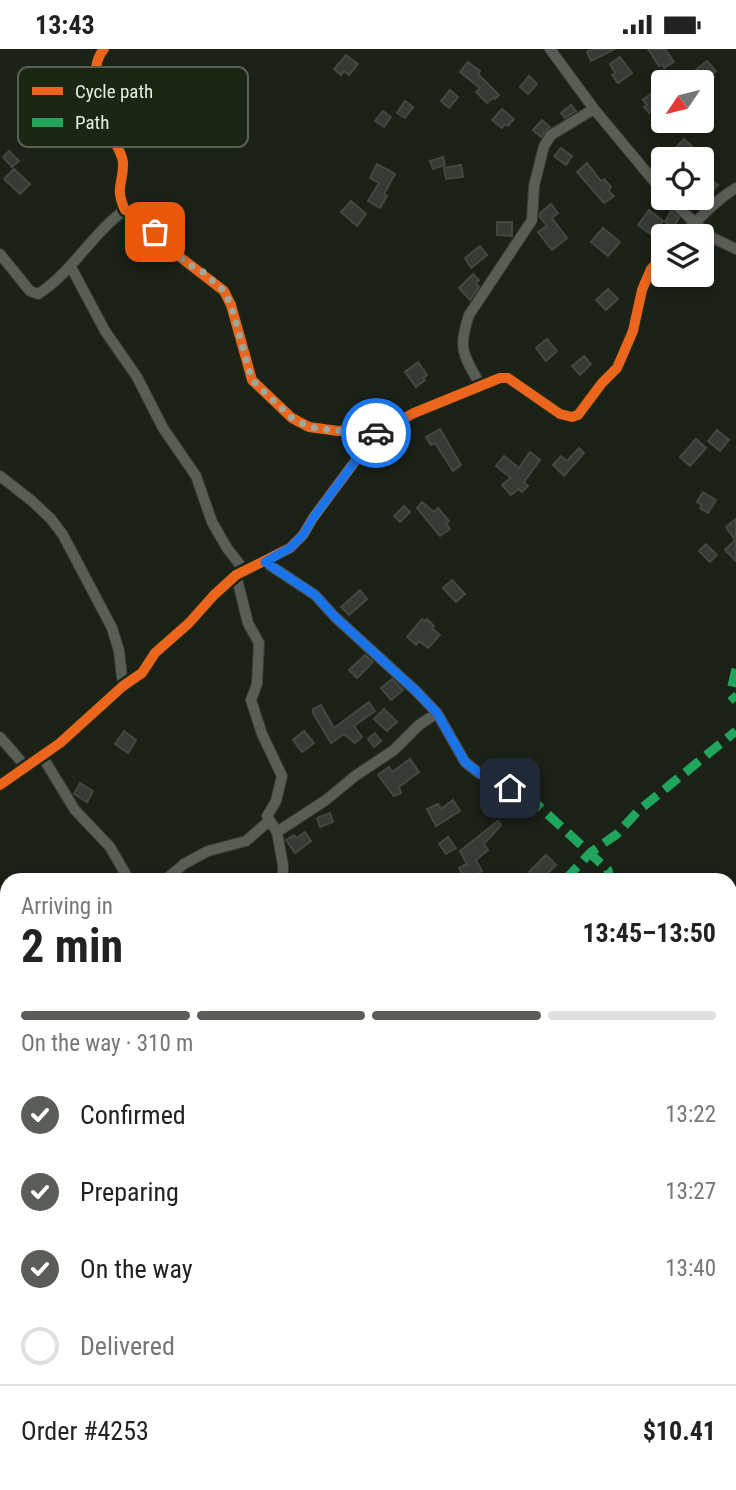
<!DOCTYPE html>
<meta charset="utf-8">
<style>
body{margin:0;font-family:"Roboto Condensed",sans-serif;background:#f2f2f2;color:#222;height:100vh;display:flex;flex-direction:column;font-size:26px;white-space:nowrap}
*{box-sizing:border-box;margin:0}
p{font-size:23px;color:#767676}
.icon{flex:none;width:38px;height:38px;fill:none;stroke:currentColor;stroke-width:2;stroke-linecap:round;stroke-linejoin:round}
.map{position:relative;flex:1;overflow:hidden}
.drawer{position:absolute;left:0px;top:824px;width:737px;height:618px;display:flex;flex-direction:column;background:#fff;border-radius:21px 21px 0 0;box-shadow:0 4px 10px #0003}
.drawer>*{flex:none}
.needle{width:46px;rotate:235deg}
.controls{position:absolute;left:651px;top:21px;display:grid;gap:14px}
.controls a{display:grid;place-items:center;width:63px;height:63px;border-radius:7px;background:#fff;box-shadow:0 4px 10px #0003;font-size:35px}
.pin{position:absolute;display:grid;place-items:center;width:60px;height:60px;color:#fff;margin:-30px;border-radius:14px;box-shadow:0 4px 10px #0006}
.courier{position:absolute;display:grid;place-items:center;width:70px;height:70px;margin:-35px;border:5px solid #1a73e8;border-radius:50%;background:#fff;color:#222;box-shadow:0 2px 9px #0007}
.head em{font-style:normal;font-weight:700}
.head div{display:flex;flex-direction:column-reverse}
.head{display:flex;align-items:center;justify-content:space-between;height:119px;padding:0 21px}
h1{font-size:46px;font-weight:700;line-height:52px}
.bar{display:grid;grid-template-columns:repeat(4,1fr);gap:10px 7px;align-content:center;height:84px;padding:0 21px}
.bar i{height:9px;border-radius:5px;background:#e0e0e0}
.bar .active{background:#5a5d58}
.bar p{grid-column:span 4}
.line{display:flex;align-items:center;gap:18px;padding:0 21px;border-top:2px solid #e0e0e0}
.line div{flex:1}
ol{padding:0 21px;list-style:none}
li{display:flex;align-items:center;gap:21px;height:77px}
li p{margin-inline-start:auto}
li .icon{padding:7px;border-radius:50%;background:#5a5d58;color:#fff;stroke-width:4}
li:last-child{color:#767676}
li i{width:38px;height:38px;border:4px solid #e0e0e0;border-radius:50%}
.status{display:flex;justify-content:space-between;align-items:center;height:49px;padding:0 35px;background:#fff;direction:ltr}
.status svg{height:19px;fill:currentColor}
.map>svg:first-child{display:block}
</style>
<div class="status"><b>13:43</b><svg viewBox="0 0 49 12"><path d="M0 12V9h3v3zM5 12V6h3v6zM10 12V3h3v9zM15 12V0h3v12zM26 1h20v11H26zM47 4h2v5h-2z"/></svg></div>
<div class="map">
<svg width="736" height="1441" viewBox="0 0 736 1441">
<rect width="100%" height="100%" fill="#1b2117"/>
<path fill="#353b34" stroke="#424840" stroke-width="2" d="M 593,0 L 615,0 L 591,12 L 587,3 Z
M 648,0 L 665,0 L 674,13 L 664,19 L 662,15 L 659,17 Z
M 346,6 L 358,15 L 349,26 L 344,22 L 341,26 L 334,20 Z
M 620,8 L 632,24 L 618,34 L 612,26 L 615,24 L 610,15 Z
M 707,12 L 716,22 L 712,25 L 714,28 L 707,34 L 696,21 Z
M 468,13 L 480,22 L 478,25 L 499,46 L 495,50 L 493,49 L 487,54 L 476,43 L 480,39 L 460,23 Z
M 529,27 L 537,35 L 528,45 L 520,38 Z
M 450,41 L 458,48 L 449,59 L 441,52 Z
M 653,43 L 662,55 L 649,64 L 644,58 L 647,56 L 643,51 Z
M 405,52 L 413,58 L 405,69 L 397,64 Z
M 571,56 L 576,62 L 565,69 L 561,64 Z
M 502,60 L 514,70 L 508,77 L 505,75 L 502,79 L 492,71 Z
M 383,62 L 391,68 L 384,78 L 375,72 Z
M 542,71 L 550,78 L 541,88 L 533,81 Z
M 684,90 L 692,97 L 680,110 L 676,110 L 670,105 Z
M 561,99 L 572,107 L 566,116 L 554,107 Z
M 9,102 L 19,112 L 12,118 L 3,108 Z
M 443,108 L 445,116 L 433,120 L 430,112 Z
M 587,114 L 601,132 L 604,130 L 611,138 L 608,141 L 614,147 L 604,154 L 577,123 Z
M 377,115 L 395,125 L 384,145 L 387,147 L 380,159 L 368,152 L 379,134 L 370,129 Z
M 461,116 L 463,128 L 446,130 L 444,119 Z
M 14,120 L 30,135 L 20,145 L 4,130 Z
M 709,129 L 718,136 L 709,146 L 702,140 Z
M 351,152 L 366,165 L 357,177 L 341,163 Z
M 551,155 L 558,164 L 552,169 L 567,189 L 552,201 L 538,183 L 547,177 L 540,168 L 540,164 Z
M 649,161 L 663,172 L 652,186 L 638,176 Z
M 671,162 L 679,169 L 674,178 L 665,173 Z
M 497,173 L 512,173 L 512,187 L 497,186 Z
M 603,179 L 620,193 L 608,207 L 591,193 Z
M 480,197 L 487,206 L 471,219 L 465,209 Z
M 473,225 L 479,231 L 476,234 L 479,238 L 470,251 L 459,239 Z
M 608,240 L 618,250 L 606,261 L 596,251 Z
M 547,290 L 557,302 L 546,312 L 536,299 Z
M 584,307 L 591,315 L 580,326 L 572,317 Z
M 418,313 L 427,326 L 423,329 L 425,331 L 416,338 L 405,323 Z
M 440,380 L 461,416 L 453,422 L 435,394 L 431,396 L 426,388 Z
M 717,381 L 729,391 L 720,402 L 708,392 Z
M 696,390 L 706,399 L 690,417 L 680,408 Z
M 579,399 L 584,404 L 564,427 L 553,416 L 561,407 L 567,412 Z
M 530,403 L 540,411 L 524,433 L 528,437 L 522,443 L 519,440 L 511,446 L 502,436 L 511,429 L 496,417 L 504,407 L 519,419 Z
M 703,443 L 716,451 L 708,464 L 700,459 L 702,456 L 697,453 Z
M 422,453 L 434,463 L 438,459 L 449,472 L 446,474 L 450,480 L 440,487 L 417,459 Z
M 404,457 L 410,463 L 400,473 L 394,467 Z
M 736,470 L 736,512 L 725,501 L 735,491 L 726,478 Z
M 706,495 L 717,506 L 710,513 L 699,502 Z
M 452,531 L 465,545 L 456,553 L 443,539 Z
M 360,541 L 367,550 L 349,566 L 341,558 Z
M 422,570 L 425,572 L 427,570 L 434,577 L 432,579 L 440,586 L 428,599 L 419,592 L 416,596 L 407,588 Z
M 365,606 L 373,613 L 357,629 L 349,621 Z
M 392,630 L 403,641 L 391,651 L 381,639 Z
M 369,653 L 375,662 L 354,677 L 362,688 L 355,694 L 344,685 L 331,694 L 313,664 L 313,660 L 321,656 L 334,679 Z
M 384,660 L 397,673 L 387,682 L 374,670 Z
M 124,682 L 136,691 L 128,704 L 115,695 Z
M 304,682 L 314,694 L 302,703 L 293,691 Z
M 375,684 L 381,692 L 374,698 L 368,690 Z
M 410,710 L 419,723 L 399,738 L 401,744 L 394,747 L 378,726 L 389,718 L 392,723 Z
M 80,734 L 93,742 L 87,753 L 74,745 Z
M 453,751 L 460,762 L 436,777 L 427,760 L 438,755 L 441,760 Z
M 330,764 L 333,773 L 320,778 L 317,769 Z
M 498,772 L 501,776 L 484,795 L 488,801 L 476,811 L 482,822 L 465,831 L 459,819 L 467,815 L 460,802 Z
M 305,783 L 311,792 L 295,804 L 286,791 L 294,786 L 297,789 Z
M 448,788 L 456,799 L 446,805 L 439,795 Z
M 546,806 L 556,816 L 541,831 L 538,831 L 529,823 Z"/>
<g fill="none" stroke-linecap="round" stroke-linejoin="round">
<defs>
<path id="minor" d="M 104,0 C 96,9 96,19 95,31 C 94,53 101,69 112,88 C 116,95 122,105 123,113 C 124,135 114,137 125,161 L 138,166 L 171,201 L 224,242 L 231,256 L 252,331 L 292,369 L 309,378 L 338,382 L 353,380 L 376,384
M 550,0 L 594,60 L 663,143
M 668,149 L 711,188 L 736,200
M 681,187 C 700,170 714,152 736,139
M 0,205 L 30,242 L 38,245 C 73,223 92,184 125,161
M 71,218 L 105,282 L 137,328 L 163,379 L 196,427 L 212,473 L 227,499 L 244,521
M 481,337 C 464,307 457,301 469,266 L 532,171 L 534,137 L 544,97 L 551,86 L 594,60
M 0,427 L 32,452 L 51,470 L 63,486 L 112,579 L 119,602 L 123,637
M 265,513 L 315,546 L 335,568 L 416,642 L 437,664 L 465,713 L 479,724 L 528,747
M 236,526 L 248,574 L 259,594 L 257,635 L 251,651 L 262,685 L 282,727 L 276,752 L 267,767 L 277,783 L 326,751 L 355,727 L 394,701 L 419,676 L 437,664
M 0,688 L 25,717
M 42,707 L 75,761 L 110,798 L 129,831
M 0,736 L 60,694 L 123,637 L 142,624 L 155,604 L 189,574 L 214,546 L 236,526 L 290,499 L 303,486 L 313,469 L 376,384 L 414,364 L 500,329 L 508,329 L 560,365 L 572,368 L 578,366 L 602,334 L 617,319 L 633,282 L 642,241 L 651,220 L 663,208
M 277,783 L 283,816 L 283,827
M 165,831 L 184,815 L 208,802 L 246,792 L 269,772
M 0,1036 L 7,1036
M 730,1099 L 736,1089
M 434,1441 L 447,1435"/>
</defs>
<use href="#minor" stroke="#373b33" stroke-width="12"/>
<use href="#minor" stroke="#595d56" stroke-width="10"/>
<path stroke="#20a55d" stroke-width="9" stroke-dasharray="18 9" stroke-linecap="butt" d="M 736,620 L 730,645 L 736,652
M 528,747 L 608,821 L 610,831
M 565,831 L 590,804 L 617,785 L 638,762 L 736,682
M 730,952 L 736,957
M 730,1390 L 736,1397
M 0,1404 L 7,1410
M 44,1435 L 64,1436 L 71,1441
M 730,1441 L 732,1423 L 736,1416"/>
<defs>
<path id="cycleway" d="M 104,0 C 96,9 96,19 95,31 C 94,53 101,69 112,88 C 116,95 122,105 123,113 C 124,135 114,137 125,161 L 138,166 L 171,201 L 224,242 L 231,256 L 252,331 L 292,369 L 309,378 L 338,382 L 353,380 L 376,384
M 0,736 L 60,694 L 123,637 L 142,624 L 155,604 L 189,574 L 214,546 L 236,526 L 290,499 L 303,486 L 313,469 L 376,384 L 414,364 L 500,329 L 508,329 L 560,365 L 572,368 L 578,366 L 602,334 L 617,319 L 633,282 L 642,241 L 651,220 L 663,208"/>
</defs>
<use href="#cycleway" stroke="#1a2513" stroke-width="15"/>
<use href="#cycleway" stroke="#eb651d" stroke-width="10"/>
</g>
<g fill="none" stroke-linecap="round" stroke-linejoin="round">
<path stroke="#9fa69a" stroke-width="7" stroke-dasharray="0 12.6" d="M 155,183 L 171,201 L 190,216 L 203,223 L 224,242 L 231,256 L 252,331 L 292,369 L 309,378 L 338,382 L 353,380 L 376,384"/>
<path stroke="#1a73e8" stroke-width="9" d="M 376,384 L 313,469 L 303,486 L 290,499 L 265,513 L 315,546 L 335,568 L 416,642 L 437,664 L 465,713 L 479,724 L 510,739"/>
</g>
<rect x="18" y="18" width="230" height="80" rx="10" fill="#1a2513" stroke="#576151" stroke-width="2"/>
<rect x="32" y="38" width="31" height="8" fill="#eb651d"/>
<rect x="32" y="69" width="31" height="9" fill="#20a55d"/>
<g font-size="19" fill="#e6ede1">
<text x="75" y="49">Cycle path</text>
<text x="75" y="80">Path</text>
</g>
</svg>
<div class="controls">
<a><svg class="needle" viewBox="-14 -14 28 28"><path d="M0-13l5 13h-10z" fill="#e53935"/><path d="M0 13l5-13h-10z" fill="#767676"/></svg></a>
<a><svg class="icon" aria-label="locate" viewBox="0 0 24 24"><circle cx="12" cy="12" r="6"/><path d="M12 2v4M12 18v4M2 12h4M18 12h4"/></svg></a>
<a><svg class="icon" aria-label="layers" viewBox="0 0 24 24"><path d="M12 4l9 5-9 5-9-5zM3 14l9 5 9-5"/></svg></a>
</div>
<div class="pin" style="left:155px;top:183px;background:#ea580c"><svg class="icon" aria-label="bag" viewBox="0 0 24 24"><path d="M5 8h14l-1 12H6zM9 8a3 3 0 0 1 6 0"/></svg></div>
<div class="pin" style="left:510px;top:739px;background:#1f2937"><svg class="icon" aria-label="home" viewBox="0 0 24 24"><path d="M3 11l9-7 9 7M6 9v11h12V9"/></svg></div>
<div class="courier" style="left:376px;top:384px"><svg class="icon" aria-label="car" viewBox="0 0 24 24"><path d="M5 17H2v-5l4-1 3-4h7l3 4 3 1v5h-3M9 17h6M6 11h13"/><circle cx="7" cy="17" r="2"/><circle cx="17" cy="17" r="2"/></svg></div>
<section class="drawer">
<div class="head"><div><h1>2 min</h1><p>Arriving in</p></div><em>13:45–13:50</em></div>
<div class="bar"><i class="active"></i><i class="active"></i><i class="active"></i><i></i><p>On the way · 310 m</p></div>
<ol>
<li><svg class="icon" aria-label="check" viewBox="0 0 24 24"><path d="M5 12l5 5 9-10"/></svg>Confirmed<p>13:22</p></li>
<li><svg class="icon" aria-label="check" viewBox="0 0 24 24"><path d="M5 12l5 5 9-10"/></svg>Preparing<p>13:27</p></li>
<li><svg class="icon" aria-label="check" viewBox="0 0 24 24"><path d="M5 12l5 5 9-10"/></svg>On the way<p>13:40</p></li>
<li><i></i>Delivered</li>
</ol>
<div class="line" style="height:91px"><div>Order #4253</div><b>$10.41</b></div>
</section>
</div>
